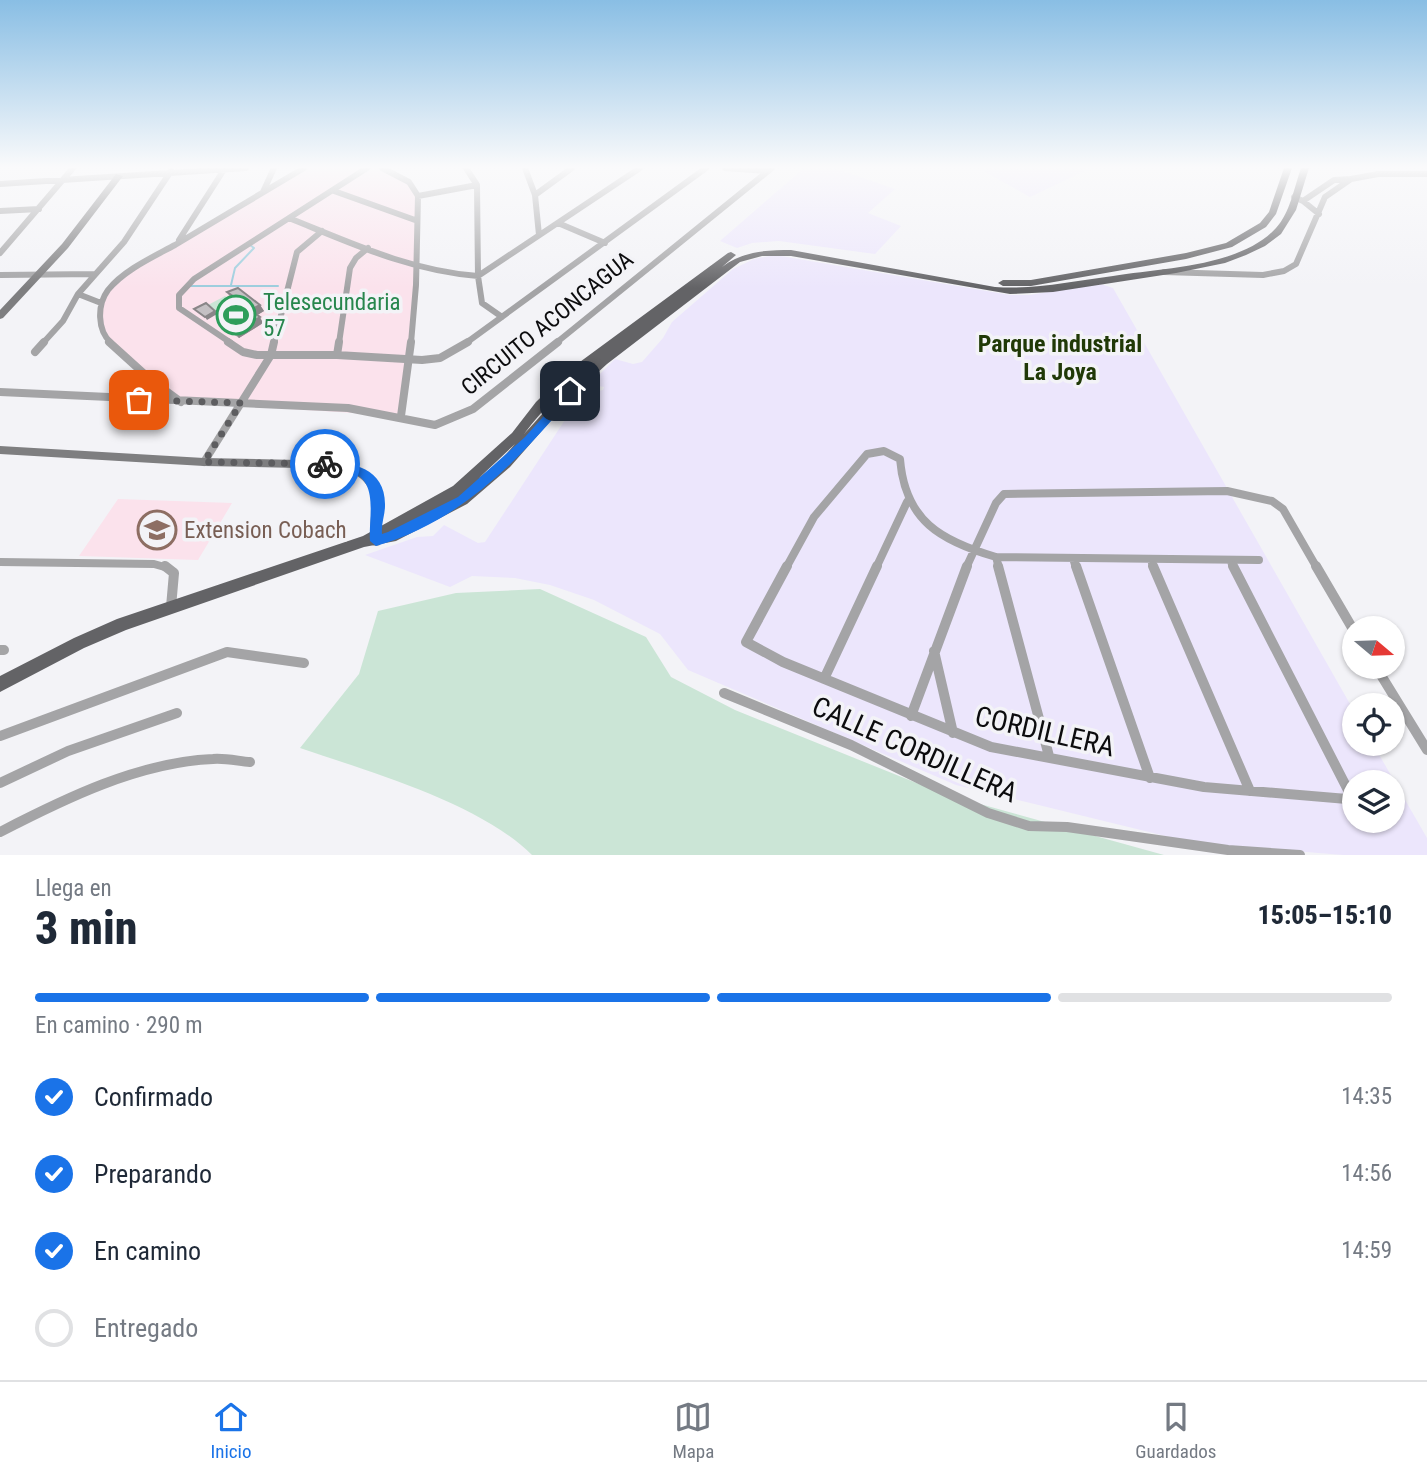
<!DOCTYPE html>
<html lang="es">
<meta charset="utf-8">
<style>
body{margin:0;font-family:"Roboto Condensed",sans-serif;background:#f2f2f3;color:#1f2937;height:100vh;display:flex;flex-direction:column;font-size:26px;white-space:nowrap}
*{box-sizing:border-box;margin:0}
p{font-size:23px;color:#747a83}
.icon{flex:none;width:38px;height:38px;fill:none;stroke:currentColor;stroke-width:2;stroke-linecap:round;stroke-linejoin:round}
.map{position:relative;height:855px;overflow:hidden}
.panel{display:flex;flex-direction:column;background:#fff;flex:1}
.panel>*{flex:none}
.needle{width:46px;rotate:109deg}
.fabs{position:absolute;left:1342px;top:616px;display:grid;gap:14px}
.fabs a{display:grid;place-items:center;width:63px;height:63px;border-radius:50%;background:#fff;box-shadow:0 2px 5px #0004;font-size:35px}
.pin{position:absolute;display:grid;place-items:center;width:60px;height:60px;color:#fff;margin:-30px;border-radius:14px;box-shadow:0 4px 10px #0006}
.courier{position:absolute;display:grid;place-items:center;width:70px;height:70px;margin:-35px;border:5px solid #1a73e8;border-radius:50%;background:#fff;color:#222;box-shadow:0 2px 9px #0007}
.headline em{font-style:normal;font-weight:800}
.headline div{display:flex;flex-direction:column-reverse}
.headline{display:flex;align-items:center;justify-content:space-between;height:119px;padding:0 35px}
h1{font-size:46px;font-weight:800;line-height:52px}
.bar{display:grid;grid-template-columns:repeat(4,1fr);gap:10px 7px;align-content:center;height:84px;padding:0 35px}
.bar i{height:9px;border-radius:5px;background:#e0e1e3}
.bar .selected{background:#1a73e8}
.bar p{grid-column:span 4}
ol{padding:0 35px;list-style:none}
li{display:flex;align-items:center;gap:21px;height:77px}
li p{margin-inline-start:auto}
li .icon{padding:7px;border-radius:50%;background:#1a73e8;color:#fff;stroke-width:4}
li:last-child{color:#747a83}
li i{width:38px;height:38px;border:4px solid #e0e1e3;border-radius:50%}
.tabs{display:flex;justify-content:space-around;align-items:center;height:98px;border-top:2px solid #e0e1e3;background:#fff;font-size:19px;color:#747a83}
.tabs a{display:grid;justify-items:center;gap:4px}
.tabs .selected{color:#1a73e8}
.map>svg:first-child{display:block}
</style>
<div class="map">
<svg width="1427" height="855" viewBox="0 0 1427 855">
<rect width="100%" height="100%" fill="#f3f3f7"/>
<path fill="#ece6fc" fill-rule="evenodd" d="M 804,168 L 834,168 L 895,189 L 868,213 L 901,226 L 875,254 L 779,241 L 752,243 L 737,248 L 720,241 Z
M 978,168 L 1091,168 L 1030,197 Z
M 775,255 L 1010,295 L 1030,295 L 1098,283 L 1113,288 L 1354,711 L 1354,744 L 1373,744 L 1427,838 L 1427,855 L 1343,855 L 1194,843 L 956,785 L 688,670 L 660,634 L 594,600 L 550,585 L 515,578 L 472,576 L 450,587 L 365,555 L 417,537 L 433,536 L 444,525 L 478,543 L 485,542 L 578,400 L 584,401 L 590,393 L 603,390 L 604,387 L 590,384 L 615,359 L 633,364 L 642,362 L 663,338 L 672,322 L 733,269 L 754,259 ZM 1354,782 L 1393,782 L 1393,821 L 1354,821 Z"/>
<path fill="#fbe2ec" d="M 304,168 L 382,168 L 400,176 L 418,196 L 417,266 L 401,416 L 181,402 L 105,338 L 101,303 L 120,279 Z
M 118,499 L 232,503 L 198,560 L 79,556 Z"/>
<path fill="#cbe5d6" d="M 225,296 L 236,305 L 234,308 L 238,306 L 252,315 L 234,324 L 208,305 Z
M 540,589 L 646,637 L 671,677 L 735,710 L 944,794 L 1164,855 L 532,855 C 480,803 370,772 300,748 L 359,674 L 378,611 L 456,593 Z"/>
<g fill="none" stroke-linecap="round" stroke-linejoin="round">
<path stroke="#9ccddd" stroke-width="2" d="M 231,285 L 235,268 L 254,248 L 250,245
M 190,286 L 278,286"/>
<path stroke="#a4a4a6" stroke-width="6" d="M 382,168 L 409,182 L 418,196 L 416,285 L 411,343
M 466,168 L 477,185 L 478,276 L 482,303 L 502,317
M 525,168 L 535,195 L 539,235
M 725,168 L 768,171
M 0,184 L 246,168
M 334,191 L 415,220
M 263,192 L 274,168
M 535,195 L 572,168
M 418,196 L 477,185
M 1294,197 L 1303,201 L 1334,180 L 1351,179
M 1303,201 L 1319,214
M 0,211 L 39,209
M 289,218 C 351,243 410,271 478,276 L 640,168
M 558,223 L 605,243
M 179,240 L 225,168
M 0,253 L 73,168
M 1164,272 L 1263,275 L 1284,271 L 1296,264 L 1325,197 L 1351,179 L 1378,174 L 1427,174
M 0,275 L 95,274
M 78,294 L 101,303
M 43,343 L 63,321 L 78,294 L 124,242 L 171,171
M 111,343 C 97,330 97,305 108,290 C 124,270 153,257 175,245 C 218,219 261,194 304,168
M 231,343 L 179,308 L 179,295 L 194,279 L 367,168
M 274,343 L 297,252 L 322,231
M 339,343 L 350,268 L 356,258 L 368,248
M 466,343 L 706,168
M 556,343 L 772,168"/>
<path stroke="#a4a4a6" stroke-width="8" d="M 109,342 L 151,380 L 181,402
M 228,342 L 243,352 L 257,355 L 337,355 L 422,360 L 440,358 L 468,342
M 35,352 L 44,342
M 337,355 L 339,342
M 0,392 L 348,408 L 435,425 L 473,409 L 558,342
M 401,416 L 411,342
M 204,462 L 271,355 L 274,342
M 996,557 L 999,568
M 1073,558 L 1076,568
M 1151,560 L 1154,568
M 1230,560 L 1234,568
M 0,562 L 154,564 L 168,568
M 786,568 L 814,517 L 867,454 L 884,451 L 900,459 C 905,521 941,541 996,557 L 1259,560
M 876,568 L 907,502
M 966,568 L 996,503 L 1004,494 L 1227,491 L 1272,501 L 1283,509 L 1317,568"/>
<path stroke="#a4a4a6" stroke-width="10" d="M 165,566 L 174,573 L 171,607
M 787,566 L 746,642 L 783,662 L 991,747 L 1204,787 L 1347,799 L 1350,797 L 1349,792 L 1233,566
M 998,566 L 1049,756
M 1076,566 L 1150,778
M 1153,566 L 1250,791
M 1316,566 L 1354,631
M 0,650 L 4,650
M 934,651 L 953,733
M 1376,667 L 1427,750
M 824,679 L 877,566
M 724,693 L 851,745 L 988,813 L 1029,826 L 1067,827 L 1228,850 L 1300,855
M 911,716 L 967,566
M 0,736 L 227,652 L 304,663
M 0,783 L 68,751 L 177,713
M 0,832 C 64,799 139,762 213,759 C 225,758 238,761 250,762"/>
<path fill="#7e7e80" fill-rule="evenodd" d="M 116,174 L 123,176 L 68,248 L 3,318 L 0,319 L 0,310 L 62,244 Z
M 0,446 L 204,458 L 343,461 C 394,478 380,497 382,541 L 380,545 L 376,546 L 372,545 L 370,541 C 369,506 383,484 343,469 L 204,466 L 0,454 Z"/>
<path fill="#636366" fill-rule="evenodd" d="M 1284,168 L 1292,168 L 1276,214 L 1266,227 L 1232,247 L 1186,259 L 1031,286 L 1003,286 L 998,283 L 1003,280 L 1031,280 L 1186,253 L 1226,243 L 1260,223 L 1269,212 Z
M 1301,168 L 1309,168 L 1296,210 L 1281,234 L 1265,246 L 1246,255 L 1225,263 L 1176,273 L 1053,292 L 1010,294 L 791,256 L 762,256 L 740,262 L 607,364 L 574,394 L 510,467 L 467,504 L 396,541 L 364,547 L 126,630 L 84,648 L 0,692 L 0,676 L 74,638 L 117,619 L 363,536 L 453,486 L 512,433 L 536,402 L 569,370 L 728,253 L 731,252 L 736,255 L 722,267 C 743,251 766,250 791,250 L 995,287 C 1035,290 1073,281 1113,276 C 1161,268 1241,267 1276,228 C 1290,213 1294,188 1301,168 ZM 592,365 L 566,388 L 524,434 C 544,408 566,384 592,365 ZM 515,444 L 500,461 L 479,478 Z"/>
</g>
<path fill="#a9a5a8" d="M 227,292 L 260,305 L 264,311 L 257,315 L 263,323 L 239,338 L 229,331 L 226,325 L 249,311 L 231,299 Z"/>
<path fill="#898688" d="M 260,305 L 264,311 L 256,316 L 252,309 Z
M 215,311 L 217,314 L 207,320 L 205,317 Z
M 260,317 L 263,323 L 239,338 L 235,332 Z"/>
<path fill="#c4c0c3" stroke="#898688" stroke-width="2" d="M 238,288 L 260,305 L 252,309 L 227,292 Z
M 206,303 L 215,311 L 205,317 L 194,309 Z
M 250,310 L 260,317 L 235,332 L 226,325 Z"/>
<linearGradient id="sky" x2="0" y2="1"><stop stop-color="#89bee4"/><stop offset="0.58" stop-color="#fafafb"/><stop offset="1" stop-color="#fafafb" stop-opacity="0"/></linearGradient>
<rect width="1427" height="288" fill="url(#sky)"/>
<path fill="#1a73e8" d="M 570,387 L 574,388 L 574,394 C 519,460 462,521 376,546 L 370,541 C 368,517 381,476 345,471 C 335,470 325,471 319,464 L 325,460 C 353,463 386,468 385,506 C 385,515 381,524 382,534 L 388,532 L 458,497 L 525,437 Z"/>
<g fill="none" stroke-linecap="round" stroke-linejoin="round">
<path stroke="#5d5d60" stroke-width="7" stroke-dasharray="0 12.6" d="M 139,400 L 241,403 L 204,462 L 325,464"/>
</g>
<defs>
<symbol id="stadium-ring" viewBox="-11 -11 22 22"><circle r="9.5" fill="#f3f3f7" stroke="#2e9e5b" stroke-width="1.5"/><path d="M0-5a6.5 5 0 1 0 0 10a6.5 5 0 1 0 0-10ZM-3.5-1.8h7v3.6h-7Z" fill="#2e9e5b"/></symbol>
<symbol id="school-ring" viewBox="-11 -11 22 22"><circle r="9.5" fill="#f3f3f7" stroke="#8d6e63" stroke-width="1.5"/><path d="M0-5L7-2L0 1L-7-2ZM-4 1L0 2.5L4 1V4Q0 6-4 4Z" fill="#8d6e63"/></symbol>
</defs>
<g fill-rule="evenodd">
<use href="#stadium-ring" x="214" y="293" width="44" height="44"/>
<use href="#school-ring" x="135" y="508" width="44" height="44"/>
</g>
<g text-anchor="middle" stroke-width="7" stroke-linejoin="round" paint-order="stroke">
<g font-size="23" fill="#27864d" stroke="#f3f3f7" text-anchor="start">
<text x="263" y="310">Telesecundaria<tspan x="263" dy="26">57</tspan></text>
</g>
<g font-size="23" fill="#0c0c0e" stroke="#f3f3f7">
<text transform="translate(547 323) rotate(-39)" y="8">CIRCUITO ACONCAGUA</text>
</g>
<g font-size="23" fill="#785e54" stroke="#f3f3f7" text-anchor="start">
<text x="184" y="538">Extension Cobach</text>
</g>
<g font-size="24" font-weight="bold" fill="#203907" stroke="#f3f3f7">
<text x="1060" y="352">Parque industrial<tspan x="1060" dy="28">La Joya</tspan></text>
</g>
<g font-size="28" fill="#0c0c0e" stroke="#f3f3f7">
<text transform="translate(1045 731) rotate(13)" y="10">CORDILLERA</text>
<text transform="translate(915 749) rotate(24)" y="10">CALLE CORDILLERA</text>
</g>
</g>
</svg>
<div class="fabs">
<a><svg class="needle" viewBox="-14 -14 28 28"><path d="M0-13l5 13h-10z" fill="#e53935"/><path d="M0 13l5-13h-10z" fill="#747a83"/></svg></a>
<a><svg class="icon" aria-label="locate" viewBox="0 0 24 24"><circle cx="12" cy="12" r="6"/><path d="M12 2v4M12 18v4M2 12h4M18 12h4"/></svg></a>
<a><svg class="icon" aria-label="layers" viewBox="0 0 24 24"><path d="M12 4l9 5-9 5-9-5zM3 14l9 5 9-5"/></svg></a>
</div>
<div class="pin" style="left:139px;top:400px;background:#ea580c"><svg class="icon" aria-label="bag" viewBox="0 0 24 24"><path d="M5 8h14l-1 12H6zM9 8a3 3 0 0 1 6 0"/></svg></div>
<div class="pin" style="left:570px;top:391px;background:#1f2937"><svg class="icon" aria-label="home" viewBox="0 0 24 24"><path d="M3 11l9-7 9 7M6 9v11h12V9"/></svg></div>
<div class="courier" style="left:325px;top:464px"><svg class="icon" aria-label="bike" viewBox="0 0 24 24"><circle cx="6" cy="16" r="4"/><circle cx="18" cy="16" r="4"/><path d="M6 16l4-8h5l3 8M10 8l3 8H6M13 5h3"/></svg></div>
</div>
<section class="panel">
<div class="headline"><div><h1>3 min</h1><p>Llega en</p></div><em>15:05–15:10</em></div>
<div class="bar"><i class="selected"></i><i class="selected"></i><i class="selected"></i><i></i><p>En camino · 290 m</p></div>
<ol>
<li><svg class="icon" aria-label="check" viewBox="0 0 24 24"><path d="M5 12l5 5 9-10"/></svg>Confirmado<p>14:35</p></li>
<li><svg class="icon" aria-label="check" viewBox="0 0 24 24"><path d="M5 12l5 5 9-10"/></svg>Preparando<p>14:56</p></li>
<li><svg class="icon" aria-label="check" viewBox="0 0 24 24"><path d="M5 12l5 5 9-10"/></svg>En camino<p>14:59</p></li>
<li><i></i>Entregado</li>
</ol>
</section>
<nav class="tabs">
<a class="selected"><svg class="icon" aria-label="home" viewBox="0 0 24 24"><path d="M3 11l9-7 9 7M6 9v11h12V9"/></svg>Inicio</a>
<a><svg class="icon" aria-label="map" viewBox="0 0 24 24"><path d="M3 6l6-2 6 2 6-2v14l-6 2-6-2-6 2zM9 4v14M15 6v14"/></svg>Mapa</a>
<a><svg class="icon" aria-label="saved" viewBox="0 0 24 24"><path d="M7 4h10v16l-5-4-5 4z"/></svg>Guardados</a>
</nav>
